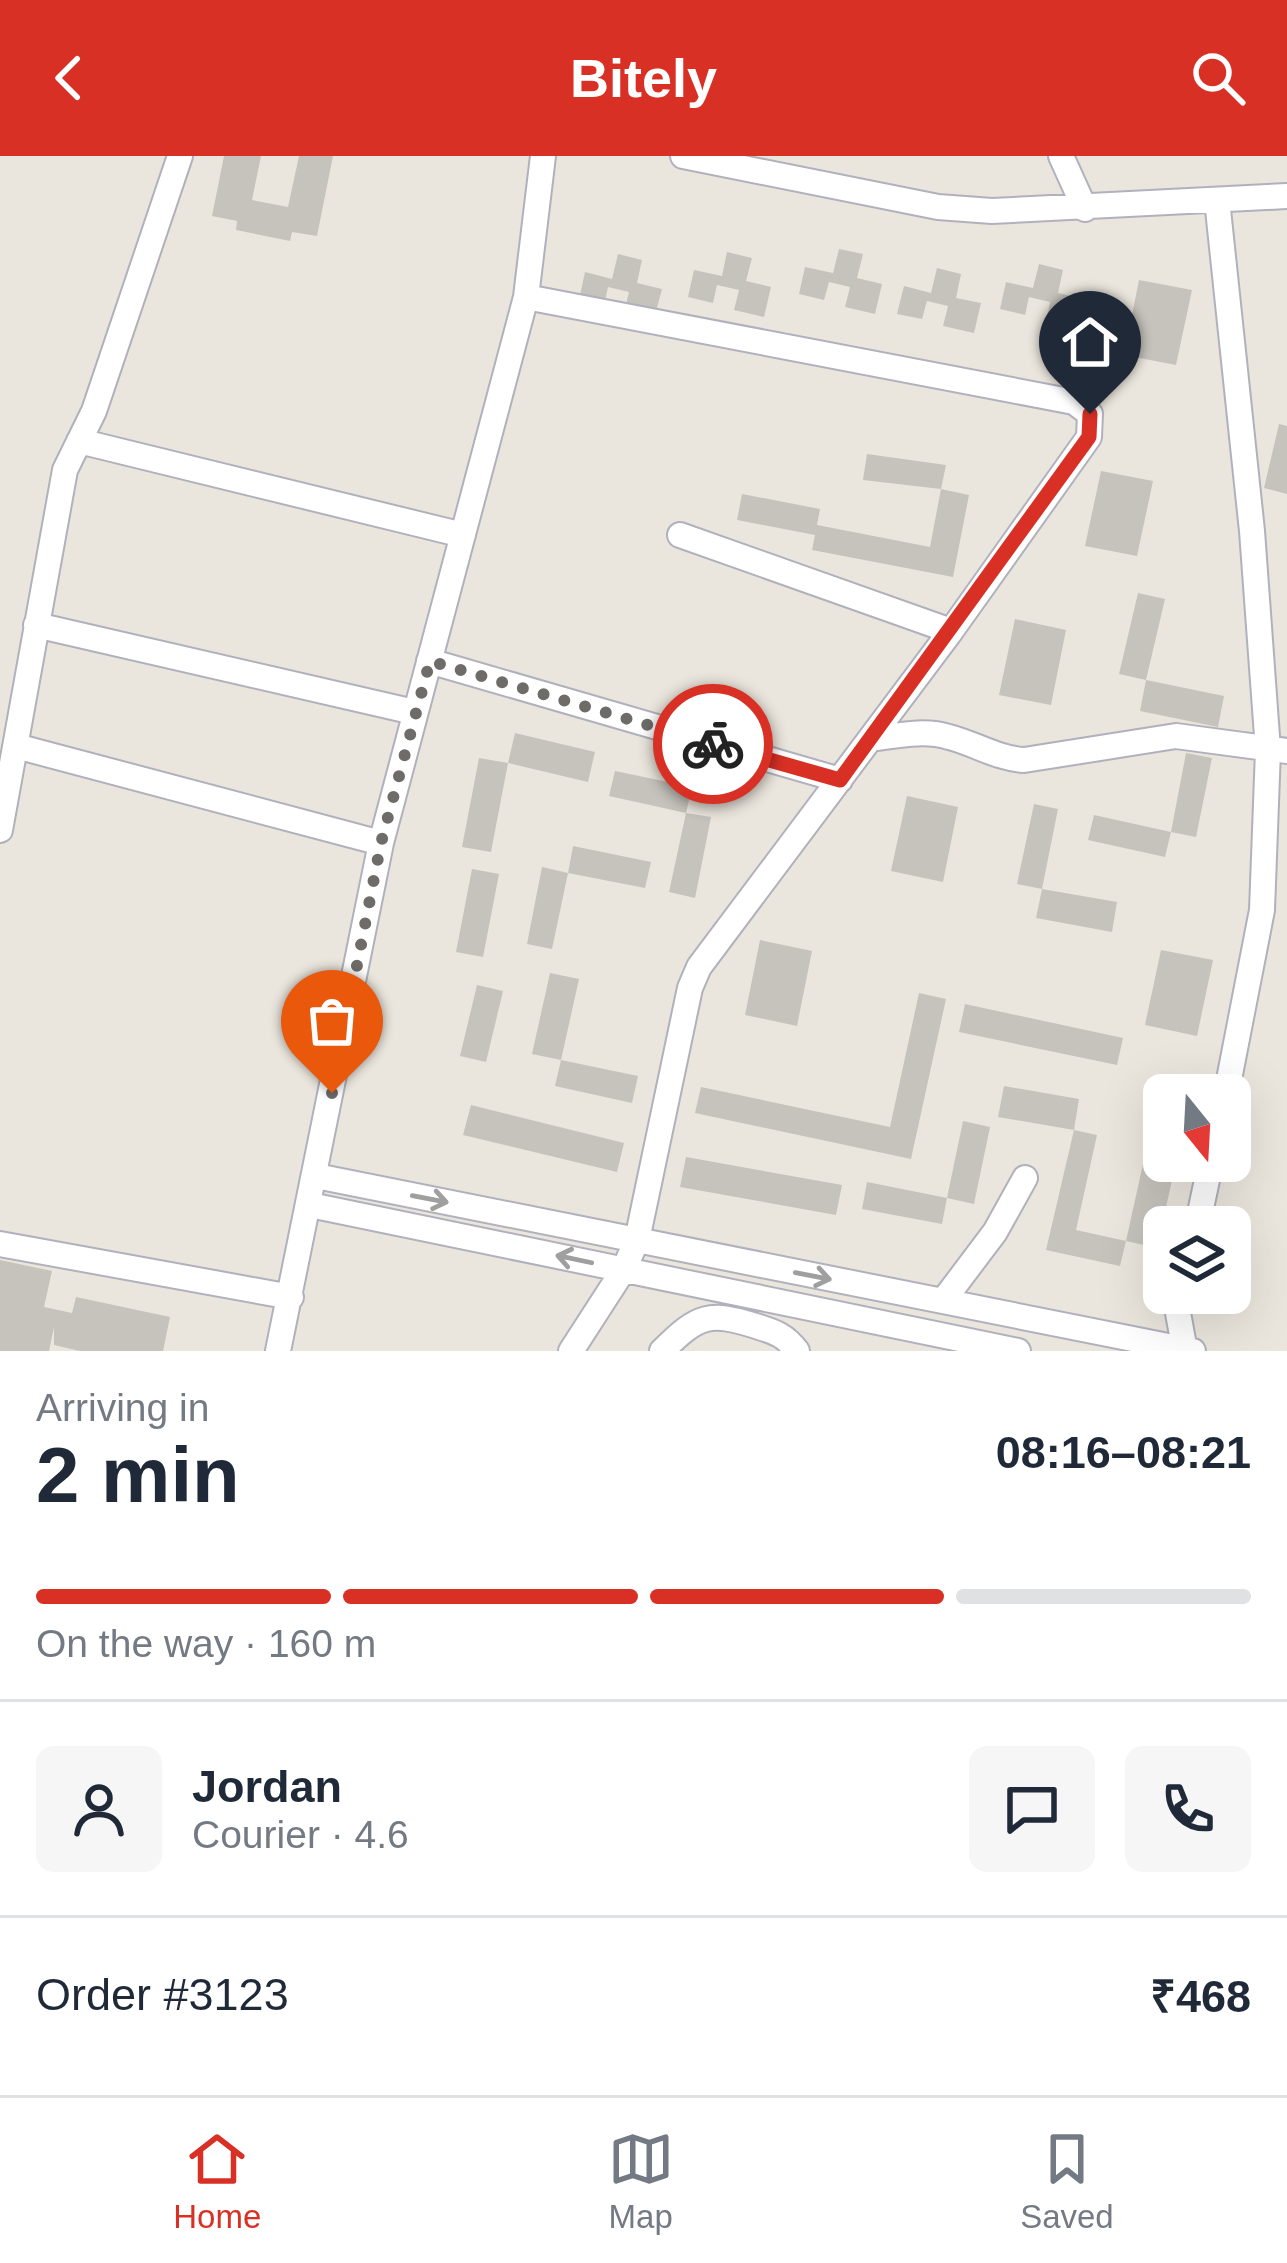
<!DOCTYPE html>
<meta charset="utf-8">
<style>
body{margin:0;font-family:Arial,sans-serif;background:#f6f6f7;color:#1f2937;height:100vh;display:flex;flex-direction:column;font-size:45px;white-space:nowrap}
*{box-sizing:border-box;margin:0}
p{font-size:39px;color:#747a83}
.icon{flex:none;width:66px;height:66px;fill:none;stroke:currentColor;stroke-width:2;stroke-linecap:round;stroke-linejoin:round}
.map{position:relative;height:1195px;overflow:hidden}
.side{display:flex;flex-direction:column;background:#fff;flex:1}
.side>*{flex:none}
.needle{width:78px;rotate:162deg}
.tools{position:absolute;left:1143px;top:918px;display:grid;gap:24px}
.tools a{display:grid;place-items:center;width:108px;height:108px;border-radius:18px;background:#fff;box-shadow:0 12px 48px #0002;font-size:60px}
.pin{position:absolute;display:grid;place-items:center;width:102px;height:102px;color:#fff;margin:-123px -51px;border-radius:50% 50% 50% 0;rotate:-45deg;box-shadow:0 0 12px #0007}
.pin .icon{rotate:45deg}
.courier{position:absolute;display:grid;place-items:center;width:120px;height:120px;margin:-60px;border:9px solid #d93025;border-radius:50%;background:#fff;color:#222;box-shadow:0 3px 15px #0007}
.head em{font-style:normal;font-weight:800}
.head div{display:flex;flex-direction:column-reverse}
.head{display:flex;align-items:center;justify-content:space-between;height:204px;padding:0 36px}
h1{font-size:78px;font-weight:800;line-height:90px}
.bar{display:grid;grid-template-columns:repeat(4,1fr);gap:18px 12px;align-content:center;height:144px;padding:0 36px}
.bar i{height:15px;border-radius:9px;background:#e0e1e3}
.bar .active{background:#d93025}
.bar p{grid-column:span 4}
.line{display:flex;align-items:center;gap:30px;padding:0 36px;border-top:3px solid #e0e1e3}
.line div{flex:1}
.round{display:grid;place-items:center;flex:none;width:126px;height:126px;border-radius:18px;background:#f6f6f7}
header{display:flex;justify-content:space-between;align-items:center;height:156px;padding:0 36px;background:#d93025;color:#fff;font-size:54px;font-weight:800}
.dock{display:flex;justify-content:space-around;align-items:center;height:168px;border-top:3px solid #e0e1e3;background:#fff;font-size:33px;color:#747a83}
.dock a{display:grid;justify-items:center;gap:6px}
.dock .active{color:#d93025}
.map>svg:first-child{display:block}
</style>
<header><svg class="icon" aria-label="back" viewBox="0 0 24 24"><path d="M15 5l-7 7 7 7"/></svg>Bitely<svg class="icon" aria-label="search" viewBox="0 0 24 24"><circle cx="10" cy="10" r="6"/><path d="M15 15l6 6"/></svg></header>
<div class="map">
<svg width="1287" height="1195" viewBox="0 0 1287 1195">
<rect width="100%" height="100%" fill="#ebe6dd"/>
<path fill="#c6c3bc" d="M 224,0 L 261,0 L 252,44 L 288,51 L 299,0 L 333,0 L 317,80 L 292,76 L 290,85 L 236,74 L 237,65 L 212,60 Z
M 839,93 L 863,98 L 857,122 L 882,128 L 875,158 L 845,151 L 850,131 L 829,126 L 824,144 L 799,138 L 805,111 L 833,117 Z
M 727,96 L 752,102 L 746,125 L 771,131 L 764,161 L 734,154 L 739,134 L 717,129 L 713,147 L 688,141 L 694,114 L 722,120 Z
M 618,98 L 642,104 L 637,127 L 662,133 L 654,163 L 624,156 L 629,136 L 608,131 L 604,149 L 579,144 L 585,116 L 612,123 Z
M 1039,108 L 1063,114 L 1058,137 L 1083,143 L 1076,173 L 1046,166 L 1050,146 L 1029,141 L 1025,159 L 1000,153 L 1006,126 L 1033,132 Z
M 937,112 L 961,118 L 956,142 L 981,147 L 974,177 L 943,170 L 948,150 L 927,145 L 922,163 L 897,158 L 904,130 L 931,137 Z
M 1139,124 L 1192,134 L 1176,209 L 1124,199 Z
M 1279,268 L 1287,270 L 1287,338 L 1264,332 Z
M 867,298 L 946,309 L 941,333 L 863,324 Z
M 1101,315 L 1153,325 L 1137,400 L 1085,390 Z
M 941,333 L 969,339 L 953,421 L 812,394 L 815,379 L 737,364 L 742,338 L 820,353 L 817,369 L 930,391 Z
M 1138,437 L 1165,443 L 1146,524 L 1119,518 Z
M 1015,463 L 1066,474 L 1051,549 L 999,539 Z
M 1146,524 L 1224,540 L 1218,571 L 1140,555 Z
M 515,577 L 595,596 L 588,626 L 508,607 Z
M 1186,597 L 1212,602 L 1196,681 L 1171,676 L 1165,701 L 1088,684 L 1094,659 L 1171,676 Z
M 479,602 L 508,607 L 491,696 L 462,691 Z
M 615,615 L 692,631 L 686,657 L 711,661 L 695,742 L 669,736 L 686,657 L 609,640 Z
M 907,640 L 958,651 L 943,726 L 891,715 Z
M 1034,648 L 1058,653 L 1042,733 L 1117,746 L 1112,776 L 1036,762 L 1042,733 L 1017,728 Z
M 573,690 L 651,706 L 645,732 L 568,717 Z
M 542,711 L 568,717 L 552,793 L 527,788 Z
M 472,713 L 499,718 L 483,801 L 456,796 Z
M 760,784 L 812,795 L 797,870 L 745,859 Z
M 1161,794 L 1213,804 L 1197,880 L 1145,869 Z
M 550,817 L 579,823 L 561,904 L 532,898 Z
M 477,829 L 503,835 L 486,906 L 460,900 Z
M 919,837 L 946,843 L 911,1003 L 695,957 L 701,931 L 890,971 Z
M 965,848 L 1123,882 L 1117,909 L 959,876 Z
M 561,904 L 638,920 L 632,947 L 555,930 Z
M 1004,930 L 1079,943 L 1074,974 L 998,961 Z
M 471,949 L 624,987 L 617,1016 L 463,979 Z
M 963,965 L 990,971 L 974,1048 L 947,1042 Z
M 1074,974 L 1097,979 L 1076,1074 L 1126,1085 L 1143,1008 L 1174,1015 L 1157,1092 L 1126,1085 L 1120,1110 L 1046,1094 Z
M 686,1001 L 842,1029 L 836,1059 L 680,1031 Z
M 867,1026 L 947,1042 L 942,1068 L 862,1053 Z
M 0,1104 L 52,1115 L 44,1151 L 72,1157 L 76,1141 L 170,1161 L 163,1195 L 80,1195 L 54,1189 L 54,1171 L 49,1195 L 0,1195 Z"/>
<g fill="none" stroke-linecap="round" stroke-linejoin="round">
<defs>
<path id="minor" d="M 683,0 L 938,51 L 992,55 L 1287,40
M 1061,0 L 1085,53
M 1217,44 L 1252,375 L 1268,594 L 1262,754 L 1226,939
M 526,141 L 1074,246 L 1090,258 L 1089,281 L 951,475 L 699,811 L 690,832 L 637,1084 L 624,1113 L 571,1195
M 79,285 L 463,379
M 680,379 L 951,475
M 36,469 L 414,556
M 429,505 L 840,624
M 870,583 C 895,580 924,573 949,581 C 976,588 996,602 1024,604 L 1176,580 L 1287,595
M 16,590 L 381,687
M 0,674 L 65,314 L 94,255 L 180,0
M 316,1020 L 1193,1195
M 310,1049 L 1018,1195
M 1197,1071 L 1211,1005
M 0,1088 L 291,1141
M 1182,1137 L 1178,1157 L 1185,1195
M 943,1145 L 995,1076 L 1025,1022
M 278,1195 L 381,687 L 526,141 L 543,0
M 662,1195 C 698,1159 709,1155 756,1170 C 775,1176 785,1179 797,1195"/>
</defs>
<use href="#minor" stroke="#b0b1bc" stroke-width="28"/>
<use href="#minor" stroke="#fff" stroke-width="24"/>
</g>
<defs><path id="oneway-shaft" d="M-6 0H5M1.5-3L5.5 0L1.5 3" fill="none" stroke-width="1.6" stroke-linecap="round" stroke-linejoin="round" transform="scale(3)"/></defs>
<g stroke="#9f9f9f">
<use href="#oneway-shaft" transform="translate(430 1043) rotate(11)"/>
<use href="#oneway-shaft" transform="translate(574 1103) rotate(-168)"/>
<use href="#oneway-shaft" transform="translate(813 1120) rotate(11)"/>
</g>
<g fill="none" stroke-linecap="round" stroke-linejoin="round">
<path stroke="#6e6c69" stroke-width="12" stroke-dasharray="0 21.6" d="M 332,937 L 381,687 L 430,505 L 713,588"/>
<path stroke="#d93025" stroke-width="15" d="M 713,588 L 840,624 L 1089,281 L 1090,258"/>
</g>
</svg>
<div class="tools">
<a><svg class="needle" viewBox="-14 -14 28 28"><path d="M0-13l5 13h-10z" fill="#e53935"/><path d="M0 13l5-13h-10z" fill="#747a83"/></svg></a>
<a><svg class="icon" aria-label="layers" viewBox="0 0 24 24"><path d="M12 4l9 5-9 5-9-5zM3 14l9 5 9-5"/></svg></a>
</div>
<div class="pin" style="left:332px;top:937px;background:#ea580c"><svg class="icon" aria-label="bag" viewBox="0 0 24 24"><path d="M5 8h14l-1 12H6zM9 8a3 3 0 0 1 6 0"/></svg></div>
<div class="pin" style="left:1090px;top:258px;background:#1f2937"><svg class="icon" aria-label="home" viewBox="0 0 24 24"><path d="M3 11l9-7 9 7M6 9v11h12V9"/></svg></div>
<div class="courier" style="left:713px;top:588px"><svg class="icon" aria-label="bike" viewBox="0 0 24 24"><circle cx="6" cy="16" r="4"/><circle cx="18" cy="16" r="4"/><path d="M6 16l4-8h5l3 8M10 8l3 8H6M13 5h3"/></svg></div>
</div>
<section class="side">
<div class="head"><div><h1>2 min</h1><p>Arriving in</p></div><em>08:16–08:21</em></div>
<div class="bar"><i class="active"></i><i class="active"></i><i class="active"></i><i></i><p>On the way · 160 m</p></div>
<div class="line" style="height:216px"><a class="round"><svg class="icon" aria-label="person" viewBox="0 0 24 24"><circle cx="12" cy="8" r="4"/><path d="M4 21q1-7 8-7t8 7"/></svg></a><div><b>Jordan</b><p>Courier · 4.6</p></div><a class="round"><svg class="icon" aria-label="chat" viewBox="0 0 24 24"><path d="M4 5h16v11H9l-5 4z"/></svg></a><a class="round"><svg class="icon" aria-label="phone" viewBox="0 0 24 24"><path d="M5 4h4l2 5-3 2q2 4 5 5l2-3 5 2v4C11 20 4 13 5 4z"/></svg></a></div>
<div class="line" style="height:156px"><div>Order #3123</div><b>₹468</b></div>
</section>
<nav class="dock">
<a class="active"><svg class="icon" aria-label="home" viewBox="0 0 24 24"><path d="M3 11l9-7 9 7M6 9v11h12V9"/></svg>Home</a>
<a><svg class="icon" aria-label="map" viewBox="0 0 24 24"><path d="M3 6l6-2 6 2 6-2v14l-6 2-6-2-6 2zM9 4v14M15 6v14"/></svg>Map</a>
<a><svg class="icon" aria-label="saved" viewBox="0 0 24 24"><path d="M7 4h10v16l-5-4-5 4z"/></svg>Saved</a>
</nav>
